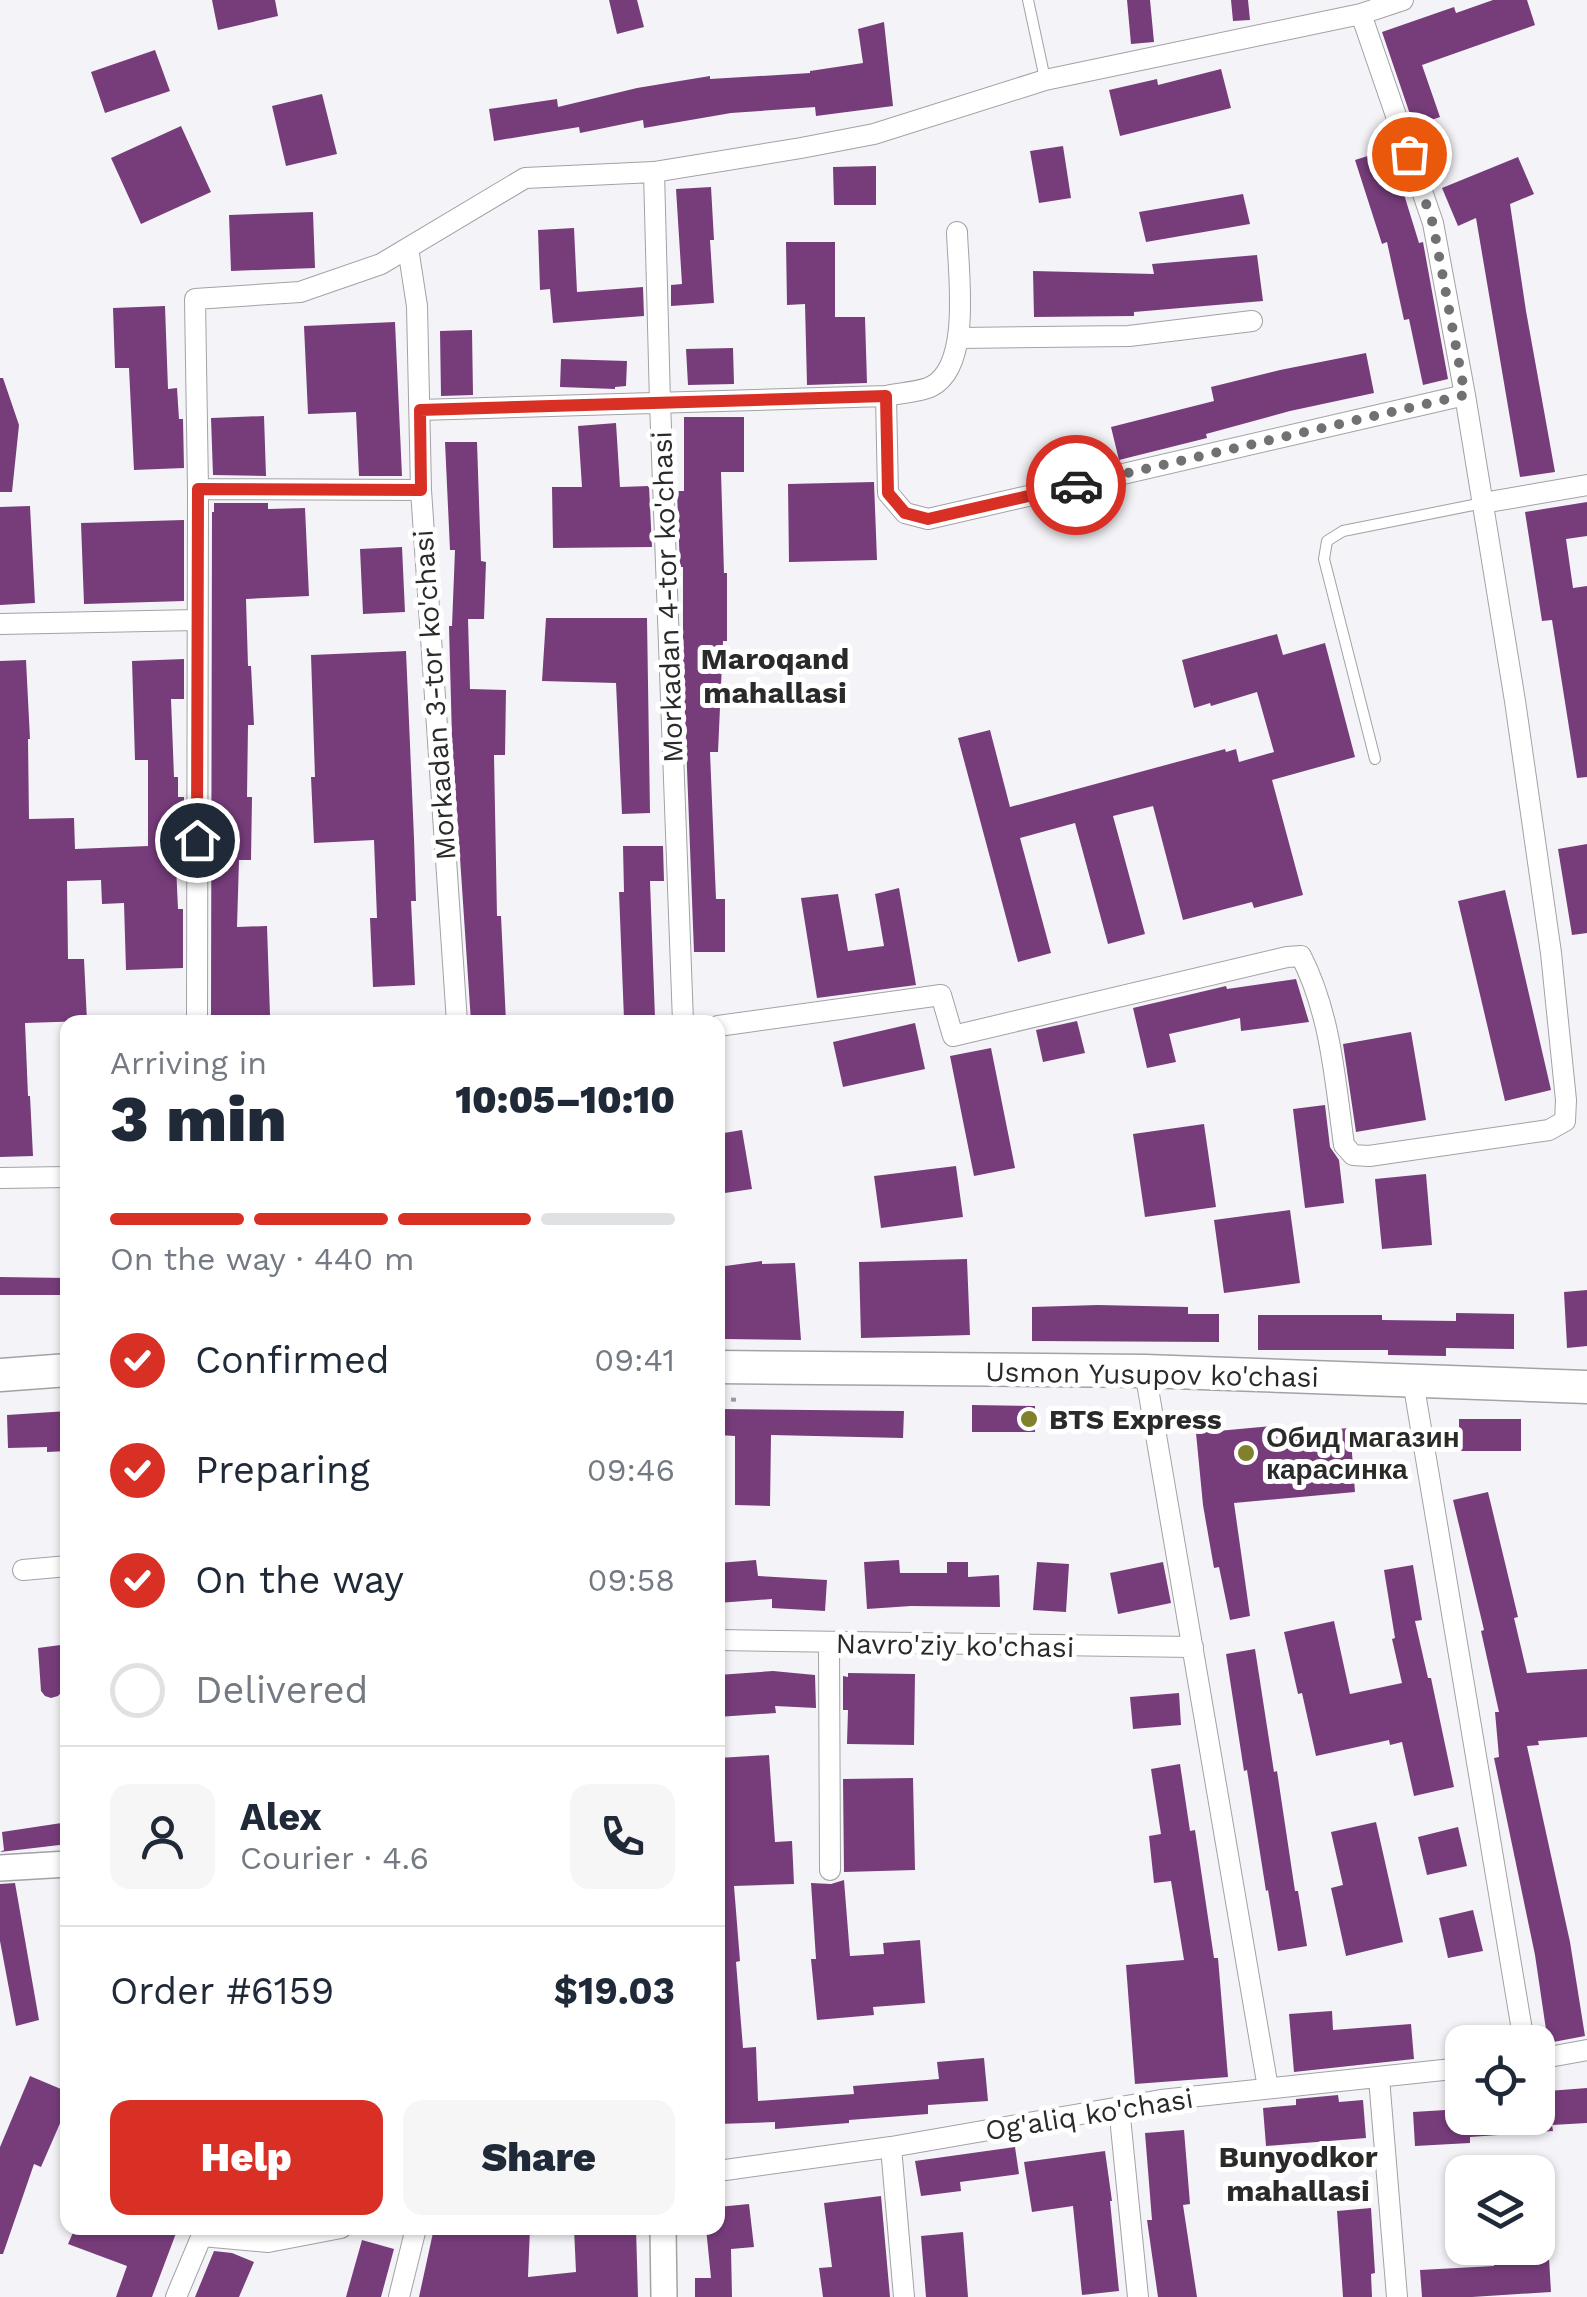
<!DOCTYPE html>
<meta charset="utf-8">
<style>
body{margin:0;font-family:"Work Sans",sans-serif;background:#f6f6f7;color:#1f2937;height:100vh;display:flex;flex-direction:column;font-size:38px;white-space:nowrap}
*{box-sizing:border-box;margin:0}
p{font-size:32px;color:#747a83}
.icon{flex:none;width:55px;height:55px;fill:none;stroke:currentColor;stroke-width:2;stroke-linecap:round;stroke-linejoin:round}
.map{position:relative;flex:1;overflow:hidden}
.drawer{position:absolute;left:60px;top:1015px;width:665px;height:1220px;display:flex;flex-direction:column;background:#fff;border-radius:20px;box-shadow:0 2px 8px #0004}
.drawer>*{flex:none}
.buttons{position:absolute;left:1445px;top:2025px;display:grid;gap:20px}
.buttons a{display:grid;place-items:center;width:110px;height:110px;border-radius:20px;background:#fff;box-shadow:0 2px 8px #0004;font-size:50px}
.pin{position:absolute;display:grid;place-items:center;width:85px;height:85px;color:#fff;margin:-42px;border:5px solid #fff;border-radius:50%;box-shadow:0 2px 10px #0007}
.courier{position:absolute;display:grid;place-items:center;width:100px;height:100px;margin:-50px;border:8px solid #d93025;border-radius:50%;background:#fff;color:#222;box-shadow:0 2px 12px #0007}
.summary em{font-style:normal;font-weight:800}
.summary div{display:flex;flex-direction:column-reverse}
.summary{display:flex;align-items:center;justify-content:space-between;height:170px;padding:0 50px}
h1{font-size:65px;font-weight:800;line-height:75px}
.bar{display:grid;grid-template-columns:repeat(4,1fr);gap:15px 10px;align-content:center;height:120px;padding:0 50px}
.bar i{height:12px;border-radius:8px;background:#e0e1e3}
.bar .current{background:#d93025}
.bar p{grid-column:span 4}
.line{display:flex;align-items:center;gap:25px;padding:0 50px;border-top:2px solid #e0e1e3}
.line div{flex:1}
.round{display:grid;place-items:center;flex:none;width:105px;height:105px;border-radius:20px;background:#f6f6f7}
ol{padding:0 50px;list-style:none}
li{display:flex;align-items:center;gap:30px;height:110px}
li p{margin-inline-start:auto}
li .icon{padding:10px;border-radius:50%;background:#d93025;color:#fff;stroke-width:4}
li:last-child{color:#747a83}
li i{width:55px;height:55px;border:5px solid #e0e1e3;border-radius:50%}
.cta{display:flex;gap:20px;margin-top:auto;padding:20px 50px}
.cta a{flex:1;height:115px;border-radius:20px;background:#d93025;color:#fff;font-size:40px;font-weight:800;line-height:115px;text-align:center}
.cta a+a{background:#f6f6f7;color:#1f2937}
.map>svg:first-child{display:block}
</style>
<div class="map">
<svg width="1587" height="2297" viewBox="0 0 1587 2297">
<rect width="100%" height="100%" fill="#f4f4f8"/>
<path fill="#773d7b" d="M 212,0 L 275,0 L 278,16 L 218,30 Z
M 609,0 L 637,0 L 644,27 L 617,34 Z
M 1127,0 L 1150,0 L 1154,42 L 1131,44 Z
M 1231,0 L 1248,0 L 1250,20 L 1233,21 Z
M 1493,0 L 1527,0 L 1535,25 L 1422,65 L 1440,117 L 1414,126 L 1382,32 L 1454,7 L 1456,13 Z
M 884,22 L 893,106 L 816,116 L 815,107 L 731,113 L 644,128 L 643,120 L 580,133 L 579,127 L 494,141 L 489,109 L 557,99 L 558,107 L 637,88 L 710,76 L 710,79 L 810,73 L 810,71 L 863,63 L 858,29 Z
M 155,50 L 170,91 L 105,113 L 91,72 Z
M 1221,69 L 1231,108 L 1120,136 L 1109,90 L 1157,79 L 1158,85 Z
M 322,94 L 337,154 L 286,166 L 272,106 Z
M 181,126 L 211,192 L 141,224 L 111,158 Z
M 1063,146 L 1071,198 L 1039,203 L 1030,151 Z
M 1390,149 L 1419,243 L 1423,242 L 1448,379 L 1423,385 L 1409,319 L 1404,320 L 1387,242 L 1382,244 L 1355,160 Z
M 1518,157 L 1534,194 L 1510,204 L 1526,311 L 1555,472 L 1520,477 L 1476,218 L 1458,226 L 1442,188 Z
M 876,166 L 876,205 L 834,205 L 833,167 Z
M 711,187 L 714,240 L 710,240 L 714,303 L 671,306 L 671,285 L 682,284 L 676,189 Z
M 1243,194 L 1250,224 L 1146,242 L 1139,212 Z
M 313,212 L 315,268 L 231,271 L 229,215 Z
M 574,228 L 577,292 L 643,287 L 644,316 L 553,323 L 550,289 L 540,290 L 538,230 Z
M 786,242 L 835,242 L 835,317 L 865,317 L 867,383 L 807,385 L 805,304 L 787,305 Z
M 1257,255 L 1263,301 L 1134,312 L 1134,316 L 1034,317 L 1033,271 L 1154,274 L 1152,264 Z
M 165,306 L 168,389 L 177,388 L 179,419 L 183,419 L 184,468 L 134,470 L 129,368 L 115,368 L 113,308 Z
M 395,322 L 402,476 L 359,476 L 356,412 L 308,414 L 304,326 Z
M 472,330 L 473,395 L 441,396 L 440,331 Z
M 733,348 L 734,384 L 688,385 L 686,349 Z
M 1366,353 L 1374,393 L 1290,411 L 1206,434 L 1207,438 L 1119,460 L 1111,427 L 1214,401 L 1211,387 L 1280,370 Z
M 561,359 L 627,361 L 626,386 L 615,387 L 615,389 L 560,387 Z
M 0,378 L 3,378 L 19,425 L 12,492 L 0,492 Z
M 264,416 L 266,476 L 213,475 L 211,418 Z
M 684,417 L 744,417 L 744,472 L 721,472 L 724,573 L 727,573 L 727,641 L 723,641 L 718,752 L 710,752 L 716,899 L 725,899 L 725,952 L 694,952 L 683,664 L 683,567 L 680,567 L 677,491 L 684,491 Z
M 616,423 L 620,487 L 649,486 L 652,547 L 553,548 L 552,487 L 582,487 L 578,426 Z
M 445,442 L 477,442 L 481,561 L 486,562 L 484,619 L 468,619 L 470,689 L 506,690 L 505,755 L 494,755 L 497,916 L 501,916 L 506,1022 L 471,1022 L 452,738 L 449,626 L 452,626 L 455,550 L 450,550 Z
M 874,482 L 877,560 L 789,562 L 788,484 Z
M 1587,502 L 1587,536 L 1566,539 L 1573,588 L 1587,586 L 1587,777 L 1577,778 L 1552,620 L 1542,621 L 1525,512 Z
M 214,503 L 268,503 L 268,509 L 305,508 L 309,596 L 246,599 L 248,666 L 251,666 L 254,725 L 248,725 L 247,797 L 252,797 L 251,860 L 239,860 L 237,927 L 267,926 L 270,1015 L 211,1016 L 212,512 L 214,512 Z
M 30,506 L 35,603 L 0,605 L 0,507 Z
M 184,520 L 184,601 L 84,604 L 81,523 Z
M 402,547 L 405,612 L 363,614 L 360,549 Z
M 546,618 L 647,618 L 650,813 L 622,814 L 616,683 L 542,681 Z
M 1277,634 L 1283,655 L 1325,643 L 1355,757 L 1272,780 L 1303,895 L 1254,908 L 1252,902 L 1183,920 L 1153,806 L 1113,816 L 1145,934 L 1108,944 L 1075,823 L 1020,838 L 1051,953 L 1018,962 L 958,738 L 990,730 L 1010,807 L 1225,749 L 1226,752 L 1236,749 L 1239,762 L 1274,752 L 1257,692 L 1211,706 L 1210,703 L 1194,708 L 1182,660 Z
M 406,651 L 414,838 L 416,901 L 411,901 L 415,985 L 373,987 L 370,918 L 377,918 L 374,840 L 314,843 L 311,777 L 315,777 L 311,655 Z
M 184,659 L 184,699 L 171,699 L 174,777 L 178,777 L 178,797 L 184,797 L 184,821 L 174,821 L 178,909 L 183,909 L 183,968 L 126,970 L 124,903 L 102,904 L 101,880 L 67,881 L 68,959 L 84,959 L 87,1021 L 25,1023 L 28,1096 L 30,1096 L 33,1156 L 0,1157 L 0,661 L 26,660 L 30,739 L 28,739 L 29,819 L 74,818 L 75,849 L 148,846 L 148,760 L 135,760 L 132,661 Z
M 1587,844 L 1587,933 L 1572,935 L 1558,849 Z
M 623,846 L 663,846 L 664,881 L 650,881 L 655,1018 L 624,1019 L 619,892 L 624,892 Z
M 899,888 L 916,985 L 817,998 L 801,898 L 838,894 L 848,951 L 884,946 L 875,894 Z
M 1505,890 L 1551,1090 L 1505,1101 L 1458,901 Z
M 1296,979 L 1309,1022 L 1241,1031 L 1240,1018 L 1169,1034 L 1176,1062 L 1147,1068 L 1133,1008 L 1226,986 L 1227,989 Z
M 1077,1021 L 1085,1053 L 1043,1062 L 1036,1030 Z
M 915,1023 L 925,1069 L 843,1087 L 833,1042 Z
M 1411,1032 L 1426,1120 L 1356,1132 L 1343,1044 Z
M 991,1048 L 1015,1168 L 974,1176 L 950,1056 Z
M 1325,1105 L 1330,1147 L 1339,1160 L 1344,1203 L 1305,1208 L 1293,1109 Z
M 1204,1124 L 1216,1207 L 1145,1217 L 1133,1134 Z
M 742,1130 L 752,1189 L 718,1194 L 718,1134 Z
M 956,1166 L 963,1217 L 881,1228 L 874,1176 Z
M 1426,1174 L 1432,1245 L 1382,1249 L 1375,1179 Z
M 1290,1210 L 1300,1283 L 1224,1293 L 1214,1220 Z
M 967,1259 L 970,1335 L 861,1338 L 859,1262 Z
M 762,1261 L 762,1264 L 795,1263 L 801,1340 L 724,1339 L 718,1267 Z
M 0,1277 L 68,1278 L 68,1295 L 0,1295 Z
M 1587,1290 L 1587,1346 L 1567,1348 L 1564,1292 Z
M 1098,1305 L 1188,1307 L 1188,1314 L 1219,1314 L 1219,1342 L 1032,1341 L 1032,1307 Z
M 1456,1313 L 1514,1314 L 1514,1349 L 1446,1348 L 1446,1356 L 1388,1355 L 1388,1350 L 1258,1350 L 1258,1315 L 1382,1315 L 1382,1320 L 1456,1321 Z
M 972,1405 L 1035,1406 L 1035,1432 L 972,1432 Z
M 718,1409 L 904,1411 L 903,1438 L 771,1435 L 770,1506 L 735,1505 L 735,1436 L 718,1435 Z
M 68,1411 L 68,1451 L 47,1452 L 47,1447 L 8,1448 L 7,1415 Z
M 1459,1419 L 1521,1419 L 1521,1451 L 1459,1451 Z
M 1282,1425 L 1283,1433 L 1350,1428 L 1355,1492 L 1234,1503 L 1250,1616 L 1230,1620 L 1219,1567 L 1214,1568 L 1203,1505 L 1196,1433 Z
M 1488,1492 L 1518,1617 L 1514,1618 L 1527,1673 L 1587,1669 L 1587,1737 L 1538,1741 L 1539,1745 L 1527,1746 L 1570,1942 L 1585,2036 L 1548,2043 L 1535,1955 L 1494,1758 L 1499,1757 L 1495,1712 L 1499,1712 L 1481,1631 L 1484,1630 L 1453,1500 Z
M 756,1560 L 758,1576 L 827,1580 L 825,1611 L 772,1608 L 772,1599 L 718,1603 L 718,1563 Z
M 899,1560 L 900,1573 L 947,1573 L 947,1562 L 968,1562 L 968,1577 L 999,1575 L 1000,1607 L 911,1606 L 867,1609 L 864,1562 Z
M 1037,1562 L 1069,1564 L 1066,1612 L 1033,1610 Z
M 1163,1562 L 1171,1603 L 1118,1614 L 1110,1573 Z
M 1413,1565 L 1422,1620 L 1415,1621 L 1428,1678 L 1431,1678 L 1454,1787 L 1414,1796 L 1402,1742 L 1390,1745 L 1389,1740 L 1316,1756 L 1302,1693 L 1298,1694 L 1284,1632 L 1334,1621 L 1350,1694 L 1402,1683 L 1392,1639 L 1395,1638 L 1384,1570 Z
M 68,1644 L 68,1685 L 58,1696 L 51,1698 L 45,1696 L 41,1691 L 38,1648 Z
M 1255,1649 L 1274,1772 L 1277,1771 L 1295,1891 L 1298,1891 L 1307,1946 L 1278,1951 L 1268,1890 L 1266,1891 L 1247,1770 L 1244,1771 L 1226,1654 Z
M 773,1671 L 815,1675 L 816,1708 L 775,1706 L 776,1713 L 718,1717 L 718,1675 Z
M 848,1673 L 915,1674 L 914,1745 L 847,1744 L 848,1710 L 843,1710 L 843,1676 L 848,1677 Z
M 1179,1693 L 1181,1725 L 1133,1729 L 1130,1697 Z
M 769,1755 L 775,1842 L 792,1841 L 794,1884 L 734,1886 L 740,1961 L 736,1962 L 743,2048 L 756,2047 L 758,2101 L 854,2094 L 853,2086 L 939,2079 L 937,2062 L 984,2058 L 988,2101 L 928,2105 L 928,2114 L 849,2120 L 849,2123 L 775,2129 L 775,2122 L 718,2124 L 718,1758 Z
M 1180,1764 L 1190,1831 L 1195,1830 L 1214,1958 L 1218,1958 L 1228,2077 L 1135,2084 L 1126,1965 L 1184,1960 L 1171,1881 L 1154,1883 L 1149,1836 L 1161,1834 L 1151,1769 Z
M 913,1778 L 915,1870 L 844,1872 L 843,1779 Z
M 68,1822 L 68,1844 L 0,1852 L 4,1850 L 2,1832 Z
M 1376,1822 L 1403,1942 L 1346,1956 L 1331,1888 L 1343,1885 L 1331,1832 Z
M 1458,1827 L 1467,1866 L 1427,1875 L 1418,1837 Z
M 844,1880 L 850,1956 L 884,1954 L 883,1943 L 920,1940 L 925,2003 L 873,2007 L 874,2015 L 817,2020 L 811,1959 L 816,1959 L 811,1883 L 831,1884 Z
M 15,1883 L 39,2020 L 16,2026 L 0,1941 L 0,1884 Z
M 1473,1910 L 1483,1951 L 1448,1958 L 1439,1918 Z
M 1332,2011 L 1333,2030 L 1411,2024 L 1414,2059 L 1294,2072 L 1289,2014 Z
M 30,2076 L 68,2092 L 68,2105 L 41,2167 L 34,2164 L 3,2254 L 0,2254 L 0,2147 Z
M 1587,2088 L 1587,2123 L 1552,2125 L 1553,2131 L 1470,2137 L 1470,2143 L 1415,2146 L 1413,2112 L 1462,2109 L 1462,2118 L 1550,2118 L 1548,2091 Z
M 1338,2095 L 1339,2102 L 1363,2100 L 1366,2138 L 1266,2146 L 1263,2108 L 1296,2105 L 1296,2099 Z
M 1184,2130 L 1190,2204 L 1183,2205 L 1197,2297 L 1158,2297 L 1147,2220 L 1152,2220 L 1145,2133 Z
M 1015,2147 L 1019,2174 L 960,2182 L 961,2191 L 921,2196 L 915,2161 Z
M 1105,2151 L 1112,2201 L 1110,2201 L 1119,2291 L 1082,2295 L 1073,2206 L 1032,2212 L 1024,2162 Z
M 881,2196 L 890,2297 L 823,2297 L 819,2268 L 832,2267 L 824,2203 Z
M 749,2204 L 754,2247 L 731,2249 L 732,2297 L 695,2297 L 695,2278 L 711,2278 L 706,2228 L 718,2228 L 718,2207 Z
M 1371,2208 L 1375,2273 L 1371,2274 L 1372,2297 L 1343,2297 L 1337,2211 Z
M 75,2228 L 178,2228 L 152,2297 L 116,2297 L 127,2266 L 68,2244 Z
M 434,2228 L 530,2228 L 528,2277 L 576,2272 L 574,2228 L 636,2228 L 638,2297 L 419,2297 Z
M 963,2232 L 968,2297 L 926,2297 L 921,2236 Z
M 362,2240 L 394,2249 L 381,2297 L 346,2297 Z
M 214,2251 L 232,2253 L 254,2262 L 239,2297 L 195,2297 Z
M 1549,2258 L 1551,2292 L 1472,2297 L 1422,2297 L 1420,2270 L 1494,2266 L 1494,2261 Z"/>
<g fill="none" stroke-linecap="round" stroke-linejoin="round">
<defs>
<path id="service" d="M 1028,0 L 1045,79
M 1375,759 L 1324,559 L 1327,541 L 1343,531 L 1483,503"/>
<path id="minor" d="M 654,172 L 660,402 L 683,1022
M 408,248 L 417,306 L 421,490 L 457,1022
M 959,338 L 1129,336 L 1252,321
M 886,396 C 898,393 922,392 932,386 C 972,365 958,271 957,232
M 420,410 L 886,396 L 888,493 L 905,513 L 928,519 L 1465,395
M 198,489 L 421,490
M 1483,503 L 1587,485
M 0,624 L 197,620
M 197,1022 L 198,489 L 195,299 L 300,292 L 381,264 L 525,178 L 654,172 L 801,148 L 874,134 L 1045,80 L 1361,14 L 1403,0
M 718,1026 L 941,995 L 953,1036 L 1287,957 L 1301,956 C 1331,1015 1335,1080 1344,1145 L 1353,1155 L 1369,1156 L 1549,1130 L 1565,1121 L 1566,1100 L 1551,953 L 1515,701 L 1465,395 L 1433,223 L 1361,14
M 0,1178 L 68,1177
M 1145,1371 L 1268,2088
M 1413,1381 L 1524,2042
M 23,1570 L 68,1566
M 718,1640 L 1193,1647
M 829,1643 L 830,1870
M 1538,2059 L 1587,2050
M 1379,2078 L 1397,2297
M 1119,2107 L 1138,2297
M 891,2147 L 904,2297
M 718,2171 L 891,2147 L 1161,2100 L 1462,2068
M 202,2236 L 268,2242 L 341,2228
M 176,2297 L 205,2228
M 399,2297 L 416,2228"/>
<path id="tertiary" d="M 0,1868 L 68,1864
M 663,2228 L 664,2297"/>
<path id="primary" d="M 718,1367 L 1145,1371 L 1587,1387
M 0,1375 L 68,1370"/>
</defs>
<use href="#service" stroke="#a2a2a6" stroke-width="12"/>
<use href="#minor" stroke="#a2a2a6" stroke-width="22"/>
<use href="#tertiary" stroke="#a2a2a6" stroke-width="28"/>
<use href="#primary" stroke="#a2a2a6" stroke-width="35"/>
<path stroke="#9b9b9e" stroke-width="4" stroke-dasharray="5 8" stroke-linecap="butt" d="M 718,1399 L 740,1400"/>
<use href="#service" stroke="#fff" stroke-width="10"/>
<use href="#minor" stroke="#fff" stroke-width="20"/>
<use href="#tertiary" stroke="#fff" stroke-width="25"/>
<use href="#primary" stroke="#fff" stroke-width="32"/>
</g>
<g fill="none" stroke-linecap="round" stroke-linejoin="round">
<path stroke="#717173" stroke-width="10" stroke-dasharray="0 18" d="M 1076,485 L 1465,395 L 1433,224 L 1409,154"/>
<path stroke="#d93025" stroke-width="12" d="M 197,840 L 198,489 L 421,490 L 420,410 L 886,396 L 888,493 L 905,513 L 928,519 L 1076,485"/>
</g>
<g fill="#80812a" stroke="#fff" stroke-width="4">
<circle cx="1029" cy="1419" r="10"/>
<circle cx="1246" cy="1453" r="10"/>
</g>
<g text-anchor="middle" stroke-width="10" stroke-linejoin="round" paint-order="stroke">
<g font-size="28" fill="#2a2a2b" stroke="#fff">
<text transform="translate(667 597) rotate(-92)" y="10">Morkadan 4-tor ko'chasi</text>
<text transform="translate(434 695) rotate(-94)" y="10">Morkadan 3-tor ko'chasi</text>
<text transform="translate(1152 1374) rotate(1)" y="10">Usmon Yusupov ko'chasi</text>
<text transform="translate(955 1645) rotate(1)" y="10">Navro'ziy ko'chasi</text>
<text transform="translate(1089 2114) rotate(-9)" y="10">Og'aliq ko'chasi</text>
</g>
<g font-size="28" font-weight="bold" fill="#2a2a2b" stroke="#fff" text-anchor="start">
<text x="1049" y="1429">BTS Express</text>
<text x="1266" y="1447">Обид магазин<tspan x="1266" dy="32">карасинка</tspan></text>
</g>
<g font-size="30" font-weight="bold" fill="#2a2a2b" stroke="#fff">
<text x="775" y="669">Maroqand<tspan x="775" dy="34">mahallasi</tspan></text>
<text x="1298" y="2167">Bunyodkor<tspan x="1298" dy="34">mahallasi</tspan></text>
</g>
</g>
</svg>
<div class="buttons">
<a><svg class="icon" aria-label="locate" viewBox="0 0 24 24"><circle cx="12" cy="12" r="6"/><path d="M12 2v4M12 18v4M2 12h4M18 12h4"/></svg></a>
<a><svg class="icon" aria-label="layers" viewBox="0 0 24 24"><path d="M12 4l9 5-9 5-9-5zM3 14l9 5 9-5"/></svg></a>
</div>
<div class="pin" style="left:1409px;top:154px;background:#ea580c"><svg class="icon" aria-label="bag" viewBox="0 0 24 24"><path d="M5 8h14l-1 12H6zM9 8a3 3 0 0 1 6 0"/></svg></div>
<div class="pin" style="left:197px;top:840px;background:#1f2937"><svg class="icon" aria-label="home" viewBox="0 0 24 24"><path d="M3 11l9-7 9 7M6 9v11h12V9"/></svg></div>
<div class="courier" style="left:1076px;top:485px"><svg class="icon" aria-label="car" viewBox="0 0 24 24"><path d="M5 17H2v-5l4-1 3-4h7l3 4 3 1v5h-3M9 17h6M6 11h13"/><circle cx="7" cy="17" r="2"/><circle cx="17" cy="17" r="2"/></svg></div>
<section class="drawer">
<div class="summary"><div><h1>3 min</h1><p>Arriving in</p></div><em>10:05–10:10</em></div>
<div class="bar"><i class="current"></i><i class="current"></i><i class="current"></i><i></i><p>On the way · 440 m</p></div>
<ol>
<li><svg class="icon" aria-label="check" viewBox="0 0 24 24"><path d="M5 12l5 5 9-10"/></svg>Confirmed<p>09:41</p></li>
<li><svg class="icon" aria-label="check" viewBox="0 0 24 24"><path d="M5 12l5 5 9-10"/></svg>Preparing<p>09:46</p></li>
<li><svg class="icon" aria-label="check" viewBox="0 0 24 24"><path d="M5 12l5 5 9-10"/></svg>On the way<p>09:58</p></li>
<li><i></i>Delivered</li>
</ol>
<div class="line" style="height:180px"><a class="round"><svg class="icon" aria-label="person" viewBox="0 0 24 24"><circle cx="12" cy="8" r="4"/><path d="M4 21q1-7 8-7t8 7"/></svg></a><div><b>Alex</b><p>Courier · 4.6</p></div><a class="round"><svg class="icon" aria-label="phone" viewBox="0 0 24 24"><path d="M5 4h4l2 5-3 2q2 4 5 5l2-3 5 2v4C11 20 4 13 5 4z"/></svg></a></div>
<div class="line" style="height:130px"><div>Order #6159</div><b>$19.03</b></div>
<div class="cta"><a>Help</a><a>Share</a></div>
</section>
</div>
